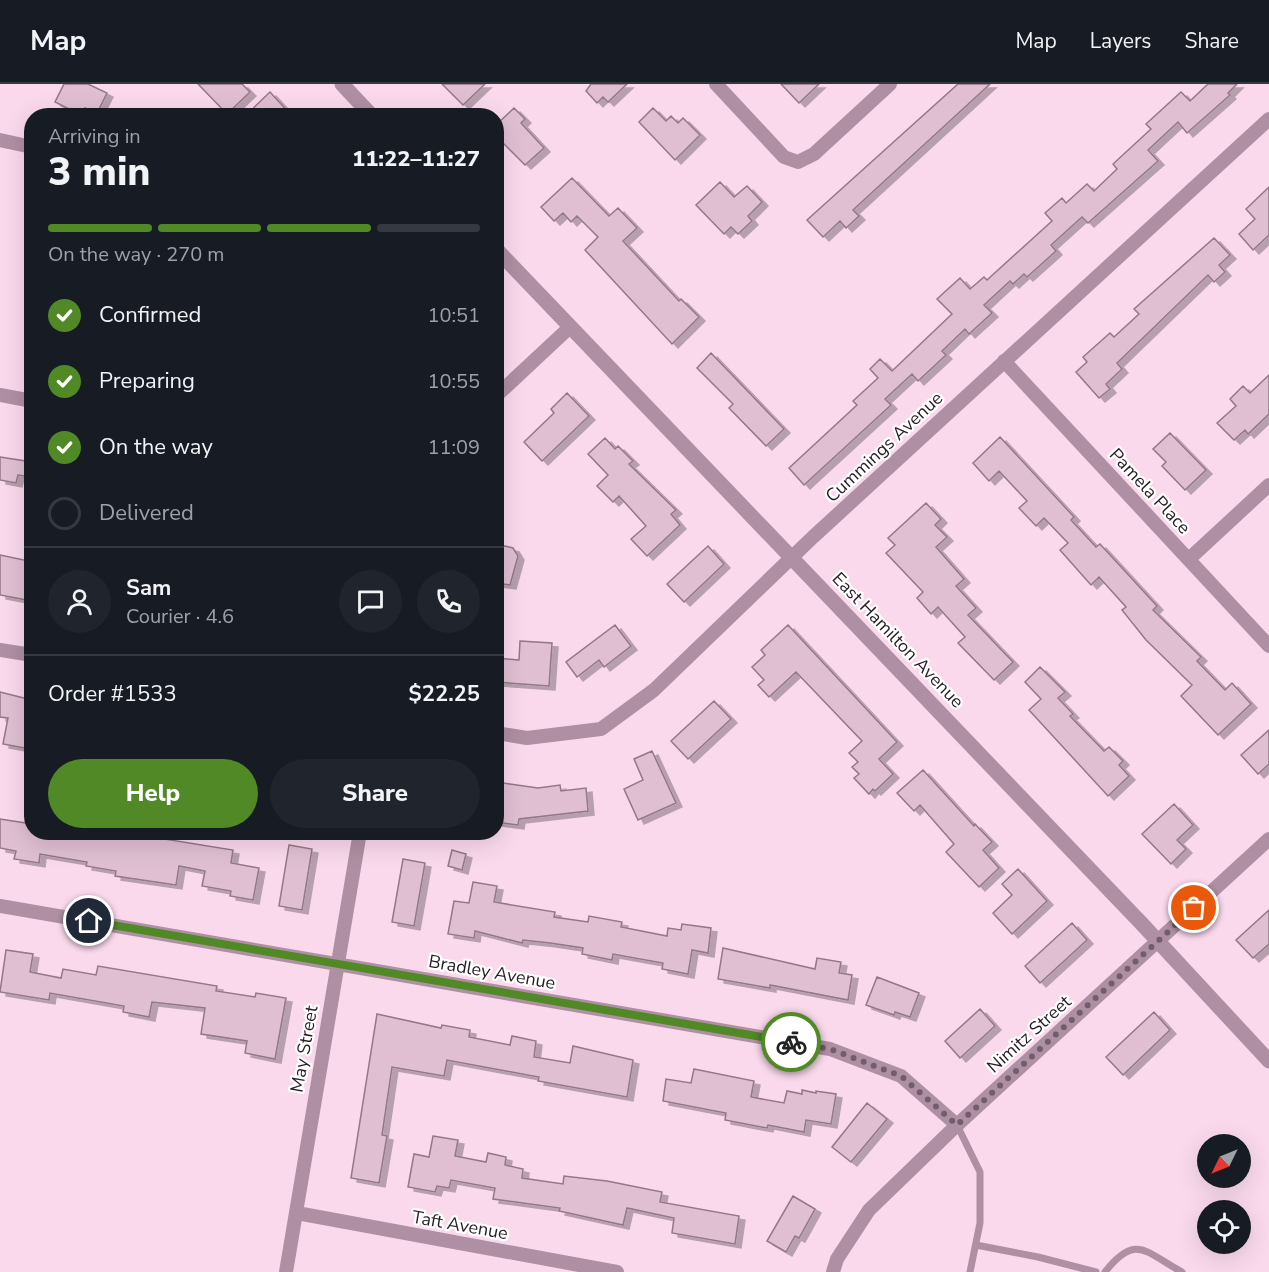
<!DOCTYPE html>
<meta charset="utf-8">
<style>
body{margin:0;font-family:"Nunito Sans",sans-serif;background:#20242c;color:#f1f3f6;height:100vh;display:flex;flex-direction:column;font-size:22px;white-space:nowrap}
*{box-sizing:border-box;margin:0}
p{font-size:20px;color:#9ea1a6}
.icon{flex:none;width:33px;height:33px;fill:none;stroke:currentColor;stroke-width:2;stroke-linecap:round;stroke-linejoin:round}
.map{position:relative;flex:1;overflow:hidden}
.drawer{position:absolute;left:24px;top:24px;width:480px;height:732px;display:flex;flex-direction:column;background:#171b24;border-radius:24px;box-shadow:0 6px 24px #0002}
.drawer>*{flex:none}
.needle{width:39px;rotate:227deg}
.fabs{position:absolute;left:1197px;top:1050px;display:grid;gap:12px}
.fabs a{display:grid;place-items:center;width:54px;height:54px;border-radius:50%;background:#171b24;box-shadow:0 6px 24px #0002;font-size:30px}
.pin{position:absolute;display:grid;place-items:center;width:51px;height:51px;color:#fff;margin:-26px;border:3px solid #fff;border-radius:50%;box-shadow:0 2px 6px #0007}
.courier{position:absolute;display:grid;place-items:center;width:60px;height:60px;margin:-30px;border:4px solid #508925;border-radius:50%;background:#fff;color:#222;box-shadow:0 2px 8px #0007}
.summary em{font-style:normal;font-weight:800}
.summary div{display:flex;flex-direction:column-reverse}
.summary{display:flex;align-items:center;justify-content:space-between;height:102px;padding:0 24px}
h1{font-size:39px;font-weight:800;line-height:45px}
.bar{display:grid;grid-template-columns:repeat(4,1fr);gap:9px 6px;align-content:center;height:72px;padding:0 24px}
.bar i{height:8px;border-radius:4px;background:#363941}
.bar .on{background:#508925}
.bar p{grid-column:span 4}
.line{display:flex;align-items:center;gap:15px;padding:0 24px;border-top:2px solid #363941}
.line div{flex:1}
.round{display:grid;place-items:center;flex:none;width:63px;height:63px;border-radius:32px;background:#20242c}
ol{padding:0 24px;list-style:none}
li{display:flex;align-items:center;gap:18px;height:66px}
li p{margin-inline-start:auto}
li .icon{padding:6px;border-radius:50%;background:#508925;color:#fff;stroke-width:4}
li:last-child{color:#9ea1a6}
li i{width:33px;height:33px;border:3px solid #363941;border-radius:50%}
.action{display:flex;gap:12px;margin-top:auto;padding:12px 24px}
.action a{flex:1;height:69px;border-radius:36px;background:#508925;color:#fff;font-size:24px;font-weight:800;line-height:69px;text-align:center}
.action a+a{background:#20242c;color:#f1f3f6}
header{display:flex;align-items:center;gap:36px;box-sizing:border-box;height:84px;padding:0 30px;background:#171b24;border-bottom:2px solid #363941}
header strong{font-size:28px}
nav{display:flex;gap:33px;margin-inline-start:auto;font-size:21px}
.map>svg:first-child{display:block}
</style>
<header>
<strong>Map</strong>
<nav><a>Map</a><a>Layers</a><a>Share</a></nav>
</header>
<div class="map">
<svg width="1269" height="1188" viewBox="0 0 1269 1188">
<defs>
<filter id="shadow"><feDropShadow dx="6" dy="4" stdDeviation="0" flood-color="#0004"/></filter>
</defs>
<rect width="100%" height="100%" fill="#fad9ed"/>
<path fill="#e0bfd3" stroke="#947789" stroke-width="1.5" filter="url(#shadow)" d="M 64,0 L 88,0 L 107,9 L 97,29 L 85,24 L 81,31 L 55,18 Z
M 198,0 L 242,0 L 250,8 L 227,30 Z
M 442,0 L 485,0 L 463,21 Z
M 591,0 L 627,0 L 608,18 L 603,13 L 597,19 L 586,7 Z
M 781,0 L 819,0 L 799,19 Z
M 958,0 L 990,0 L 853,126 L 859,132 L 846,144 L 840,137 L 823,153 L 807,136 Z
M 1208,0 L 1237,0 L 1228,9 L 1230,11 L 1187,49 L 1178,38 L 1148,66 L 1158,77 L 1088,139 L 1082,133 L 1051,161 L 1056,167 L 1027,193 L 1024,190 L 1013,200 L 1010,197 L 984,221 L 992,229 L 969,250 L 965,245 L 942,267 L 946,271 L 918,297 L 912,290 L 885,315 L 891,321 L 804,401 L 789,384 L 857,321 L 853,317 L 878,294 L 870,285 L 880,275 L 892,287 L 952,230 L 937,215 L 960,194 L 970,205 L 984,193 L 987,196 L 1052,137 L 1045,129 L 1062,114 L 1066,119 L 1087,100 L 1094,107 L 1117,85 L 1113,80 L 1151,45 L 1146,40 L 1181,8 L 1190,17 Z
M 270,8 L 292,32 L 245,32 Z
M 514,24 L 525,35 L 521,39 L 544,64 L 525,81 L 496,52 L 496,41 Z
M 653,24 L 666,37 L 671,32 L 678,39 L 683,34 L 700,51 L 675,76 L 639,38 Z
M 572,94 L 609,132 L 618,124 L 637,144 L 623,157 L 679,217 L 681,215 L 699,233 L 672,260 L 585,166 L 598,153 L 577,132 L 571,138 L 563,129 L 554,137 L 541,123 Z
M 720,98 L 734,113 L 747,102 L 762,118 L 748,132 L 752,137 L 738,150 L 731,143 L 724,150 L 696,121 Z
M 1269,103 L 1269,151 L 1253,166 L 1239,150 L 1255,135 L 1246,125 Z
M 1214,154 L 1230,171 L 1219,181 L 1225,188 L 1214,198 L 1208,191 L 1117,279 L 1122,285 L 1106,300 L 1110,305 L 1099,314 L 1076,288 L 1087,278 L 1083,273 L 1110,249 L 1114,253 L 1139,230 L 1134,225 Z
M 711,269 L 784,345 L 766,362 L 729,324 L 733,320 L 697,284 Z
M 1269,291 L 1269,330 L 1248,350 L 1245,346 L 1234,356 L 1217,339 L 1236,322 L 1230,315 L 1243,302 L 1250,309 Z
M 567,309 L 589,332 L 542,377 L 524,358 L 554,329 L 551,325 Z
M 1170,349 L 1206,386 L 1185,406 L 1162,382 L 1166,378 L 1153,365 Z
M 1000,353 L 1074,433 L 1071,436 L 1096,463 L 1100,460 L 1157,522 L 1153,526 L 1201,573 L 1197,577 L 1225,606 L 1232,599 L 1251,620 L 1218,651 L 1181,612 L 1192,601 L 1146,556 L 1122,526 L 1126,523 L 1099,493 L 1091,501 L 1060,466 L 1068,459 L 1044,434 L 1036,442 L 1019,424 L 1027,417 L 999,387 L 989,397 L 973,379 Z
M 605,354 L 615,365 L 618,362 L 633,377 L 629,380 L 676,426 L 671,430 L 680,441 L 647,472 L 631,455 L 646,442 L 619,412 L 613,418 L 597,402 L 608,391 L 588,370 Z
M 0,373 L 32,378 L 32,393 L 18,391 L 16,399 L 0,396 Z
M 926,419 L 941,435 L 935,441 L 947,453 L 936,463 L 964,495 L 956,502 L 976,524 L 968,531 L 1013,578 L 994,596 L 958,559 L 965,553 L 938,523 L 931,530 L 917,514 L 923,508 L 886,469 L 895,461 L 888,454 Z
M 505,462 L 513,464 L 518,472 L 510,501 L 496,499 L 496,464 Z
M 708,462 L 724,480 L 684,518 L 667,500 Z
M 0,471 L 29,477 L 32,517 L 0,511 Z
M 615,541 L 631,562 L 604,583 L 599,576 L 577,593 L 566,578 Z
M 788,541 L 897,658 L 879,675 L 893,690 L 875,707 L 873,705 L 869,710 L 854,694 L 859,690 L 852,683 L 858,678 L 849,669 L 862,657 L 796,588 L 769,613 L 758,601 L 764,596 L 752,583 L 765,571 L 761,566 Z
M 520,557 L 552,559 L 549,602 L 496,598 L 496,574 L 519,576 Z
M 1040,583 L 1065,608 L 1058,614 L 1073,630 L 1070,632 L 1104,667 L 1109,663 L 1123,677 L 1119,681 L 1129,692 L 1108,712 L 1029,626 L 1041,615 L 1025,598 Z
M 0,608 L 32,616 L 30,665 L 3,660 L 8,634 L 0,633 Z
M 714,617 L 731,635 L 688,675 L 671,657 Z
M 1269,646 L 1269,680 L 1258,690 L 1241,671 Z
M 652,667 L 676,719 L 638,736 L 624,705 L 643,696 L 634,675 Z
M 923,686 L 974,742 L 975,740 L 992,758 L 983,766 L 999,784 L 979,803 L 946,768 L 954,760 L 920,721 L 914,727 L 897,709 Z
M 496,698 L 538,704 L 560,701 L 561,707 L 586,704 L 588,727 L 519,735 L 518,741 L 496,738 Z
M 1174,720 L 1193,741 L 1177,756 L 1186,765 L 1171,780 L 1142,750 Z
M 0,735 L 32,740 L 32,748 L 121,748 L 233,766 L 231,779 L 259,784 L 253,816 L 230,812 L 231,807 L 202,802 L 205,787 L 179,782 L 176,801 L 115,792 L 116,787 L 86,782 L 87,778 L 40,770 L 39,779 L 14,775 L 16,767 L 0,764 Z
M 289,761 L 312,765 L 302,826 L 279,822 Z
M 452,766 L 466,770 L 462,786 L 448,782 Z
M 403,775 L 425,779 L 414,842 L 392,838 Z
M 1018,785 L 1047,817 L 1012,850 L 993,829 L 1012,811 L 1002,800 Z
M 473,798 L 497,802 L 494,818 L 555,828 L 554,833 L 588,838 L 589,832 L 622,838 L 621,843 L 667,852 L 668,844 L 681,846 L 682,840 L 711,844 L 708,869 L 692,866 L 688,890 L 662,885 L 663,879 L 613,870 L 612,876 L 582,870 L 583,864 L 550,859 L 523,856 L 522,859 L 475,847 L 474,854 L 448,850 L 454,817 L 469,819 Z
M 1269,826 L 1269,860 L 1253,874 L 1236,856 Z
M 1072,839 L 1087,856 L 1040,899 L 1025,882 Z
M 723,864 L 815,885 L 817,874 L 841,878 L 839,889 L 852,891 L 848,916 L 770,901 L 770,904 L 718,895 Z
M 6,866 L 33,870 L 30,888 L 61,894 L 63,885 L 96,891 L 98,882 L 217,902 L 216,907 L 255,913 L 256,909 L 286,914 L 275,975 L 245,969 L 247,957 L 201,950 L 205,924 L 152,918 L 149,933 L 123,928 L 124,922 L 50,909 L 49,916 L 0,908 Z
M 877,893 L 919,909 L 910,933 L 895,928 L 894,931 L 866,921 Z
M 980,925 L 995,942 L 960,974 L 945,957 Z
M 1154,928 L 1170,946 L 1123,991 L 1106,973 Z
M 377,930 L 441,944 L 442,941 L 470,946 L 469,953 L 510,961 L 512,952 L 536,957 L 534,973 L 570,979 L 573,962 L 633,976 L 627,1013 L 538,997 L 539,993 L 447,976 L 444,992 L 392,983 L 382,1051 L 387,1052 L 379,1099 L 351,1094 Z
M 694,985 L 754,997 L 751,1013 L 784,1019 L 787,1007 L 802,1010 L 802,1006 L 816,1009 L 816,1007 L 836,1010 L 831,1040 L 806,1036 L 804,1048 L 768,1041 L 767,1044 L 725,1036 L 726,1029 L 663,1017 L 666,995 L 691,999 Z
M 867,1019 L 887,1035 L 851,1078 L 832,1063 Z
M 433,1052 L 458,1056 L 455,1072 L 486,1078 L 488,1069 L 506,1073 L 505,1081 L 523,1085 L 522,1094 L 563,1100 L 564,1092 L 607,1097 L 662,1108 L 660,1118 L 739,1132 L 735,1160 L 672,1149 L 674,1134 L 627,1124 L 623,1141 L 559,1127 L 560,1124 L 493,1115 L 495,1104 L 451,1096 L 449,1104 L 437,1102 L 435,1108 L 408,1103 L 414,1070 L 429,1073 Z
M 793,1112 L 815,1125 L 799,1154 L 795,1152 L 786,1168 L 767,1157 Z"/>
<g fill="none" stroke-linecap="round" stroke-linejoin="round">
<path stroke="#af8fa3" stroke-width="7" d="M 957,1041 L 980,1088 L 980,1139 L 970,1188
M 976,1161 L 1038,1173 L 1096,1188
M 1105,1188 C 1136,1149 1145,1168 1182,1188"/>
<path stroke="#af8fa3" stroke-width="14" d="M 716,0 L 784,73 L 798,78 L 814,70 L 890,0
M 0,56 L 32,63
M 1004,277 L 1269,562
M 0,311 L 32,317
M 496,312 L 570,243
M 1189,475 L 1269,401
M 0,566 L 32,571
M 496,649 L 527,654 L 601,645 L 654,606 L 813,453 L 1269,35
M 0,822 L 830,965 L 901,992 L 957,1041
M 297,1129 L 617,1188
M 286,1188 L 360,748
M 833,1188 L 837,1175 L 869,1126 L 957,1041 L 1269,755"/>
<path stroke="#af8fa3" stroke-width="15" d="M 342,0 L 372,32
M 496,165 L 1142,840 L 1269,977"/>
</g>
<g fill="none" stroke-linecap="round" stroke-linejoin="round">
<path stroke="#725e6a" stroke-width="6" stroke-dasharray="0 10.8" d="M 791,958 L 830,965 L 901,992 L 957,1041 L 1194,824"/>
<path stroke="#508925" stroke-width="8" d="M 89,837 L 791,958"/>
</g>
<g text-anchor="middle" stroke-width="4.5" stroke-linejoin="round" paint-order="stroke">
<g font-size="18" fill="#281c24" stroke="#fff">
<text transform="translate(884 363) rotate(-43)" y="6">Cummings Avenue</text>
<text transform="translate(1150 407) rotate(47)" y="6">Pamela Place</text>
<text transform="translate(898 556) rotate(46)" y="6">East Hamilton Avenue</text>
<text transform="translate(492 888) rotate(10)" y="6">Bradley Avenue</text>
<text transform="translate(1029 950) rotate(-42)" y="6">Nimitz Street</text>
<text transform="translate(304 965) rotate(-80)" y="6">May Street</text>
<text transform="translate(460 1141) rotate(10)" y="6">Taft Avenue</text>
</g>
</g>
</svg>
<div class="fabs">
<a><svg class="needle" viewBox="-14 -14 28 28"><path d="M0-13l5 13h-10z" fill="#e53935"/><path d="M0 13l5-13h-10z" fill="#9ea1a6"/></svg></a>
<a><svg class="icon" aria-label="locate" viewBox="0 0 24 24"><circle cx="12" cy="12" r="6"/><path d="M12 2v4M12 18v4M2 12h4M18 12h4"/></svg></a>
</div>
<div class="pin" style="left:1194px;top:824px;background:#ea580c"><svg class="icon" aria-label="bag" viewBox="0 0 24 24"><path d="M5 8h14l-1 12H6zM9 8a3 3 0 0 1 6 0"/></svg></div>
<div class="pin" style="left:89px;top:837px;background:#1f2937"><svg class="icon" aria-label="home" viewBox="0 0 24 24"><path d="M3 11l9-7 9 7M6 9v11h12V9"/></svg></div>
<div class="courier" style="left:791px;top:958px"><svg class="icon" aria-label="bike" viewBox="0 0 24 24"><circle cx="6" cy="16" r="4"/><circle cx="18" cy="16" r="4"/><path d="M6 16l4-8h5l3 8M10 8l3 8H6M13 5h3"/></svg></div>
<section class="drawer">
<div class="summary"><div><h1>3 min</h1><p>Arriving in</p></div><em>11:22–11:27</em></div>
<div class="bar"><i class="on"></i><i class="on"></i><i class="on"></i><i></i><p>On the way · 270 m</p></div>
<ol>
<li><svg class="icon" aria-label="check" viewBox="0 0 24 24"><path d="M5 12l5 5 9-10"/></svg>Confirmed<p>10:51</p></li>
<li><svg class="icon" aria-label="check" viewBox="0 0 24 24"><path d="M5 12l5 5 9-10"/></svg>Preparing<p>10:55</p></li>
<li><svg class="icon" aria-label="check" viewBox="0 0 24 24"><path d="M5 12l5 5 9-10"/></svg>On the way<p>11:09</p></li>
<li><i></i>Delivered</li>
</ol>
<div class="line" style="height:108px"><a class="round"><svg class="icon" aria-label="person" viewBox="0 0 24 24"><circle cx="12" cy="8" r="4"/><path d="M4 21q1-7 8-7t8 7"/></svg></a><div><b>Sam</b><p>Courier · 4.6</p></div><a class="round"><svg class="icon" aria-label="chat" viewBox="0 0 24 24"><path d="M4 5h16v11H9l-5 4z"/></svg></a><a class="round"><svg class="icon" aria-label="phone" viewBox="0 0 24 24"><path d="M5 4h4l2 5-3 2q2 4 5 5l2-3 5 2v4C11 20 4 13 5 4z"/></svg></a></div>
<div class="line" style="height:78px"><div>Order #1533</div><b>$22.25</b></div>
<div class="action"><a>Help</a><a>Share</a></div>
</section>
</div>
